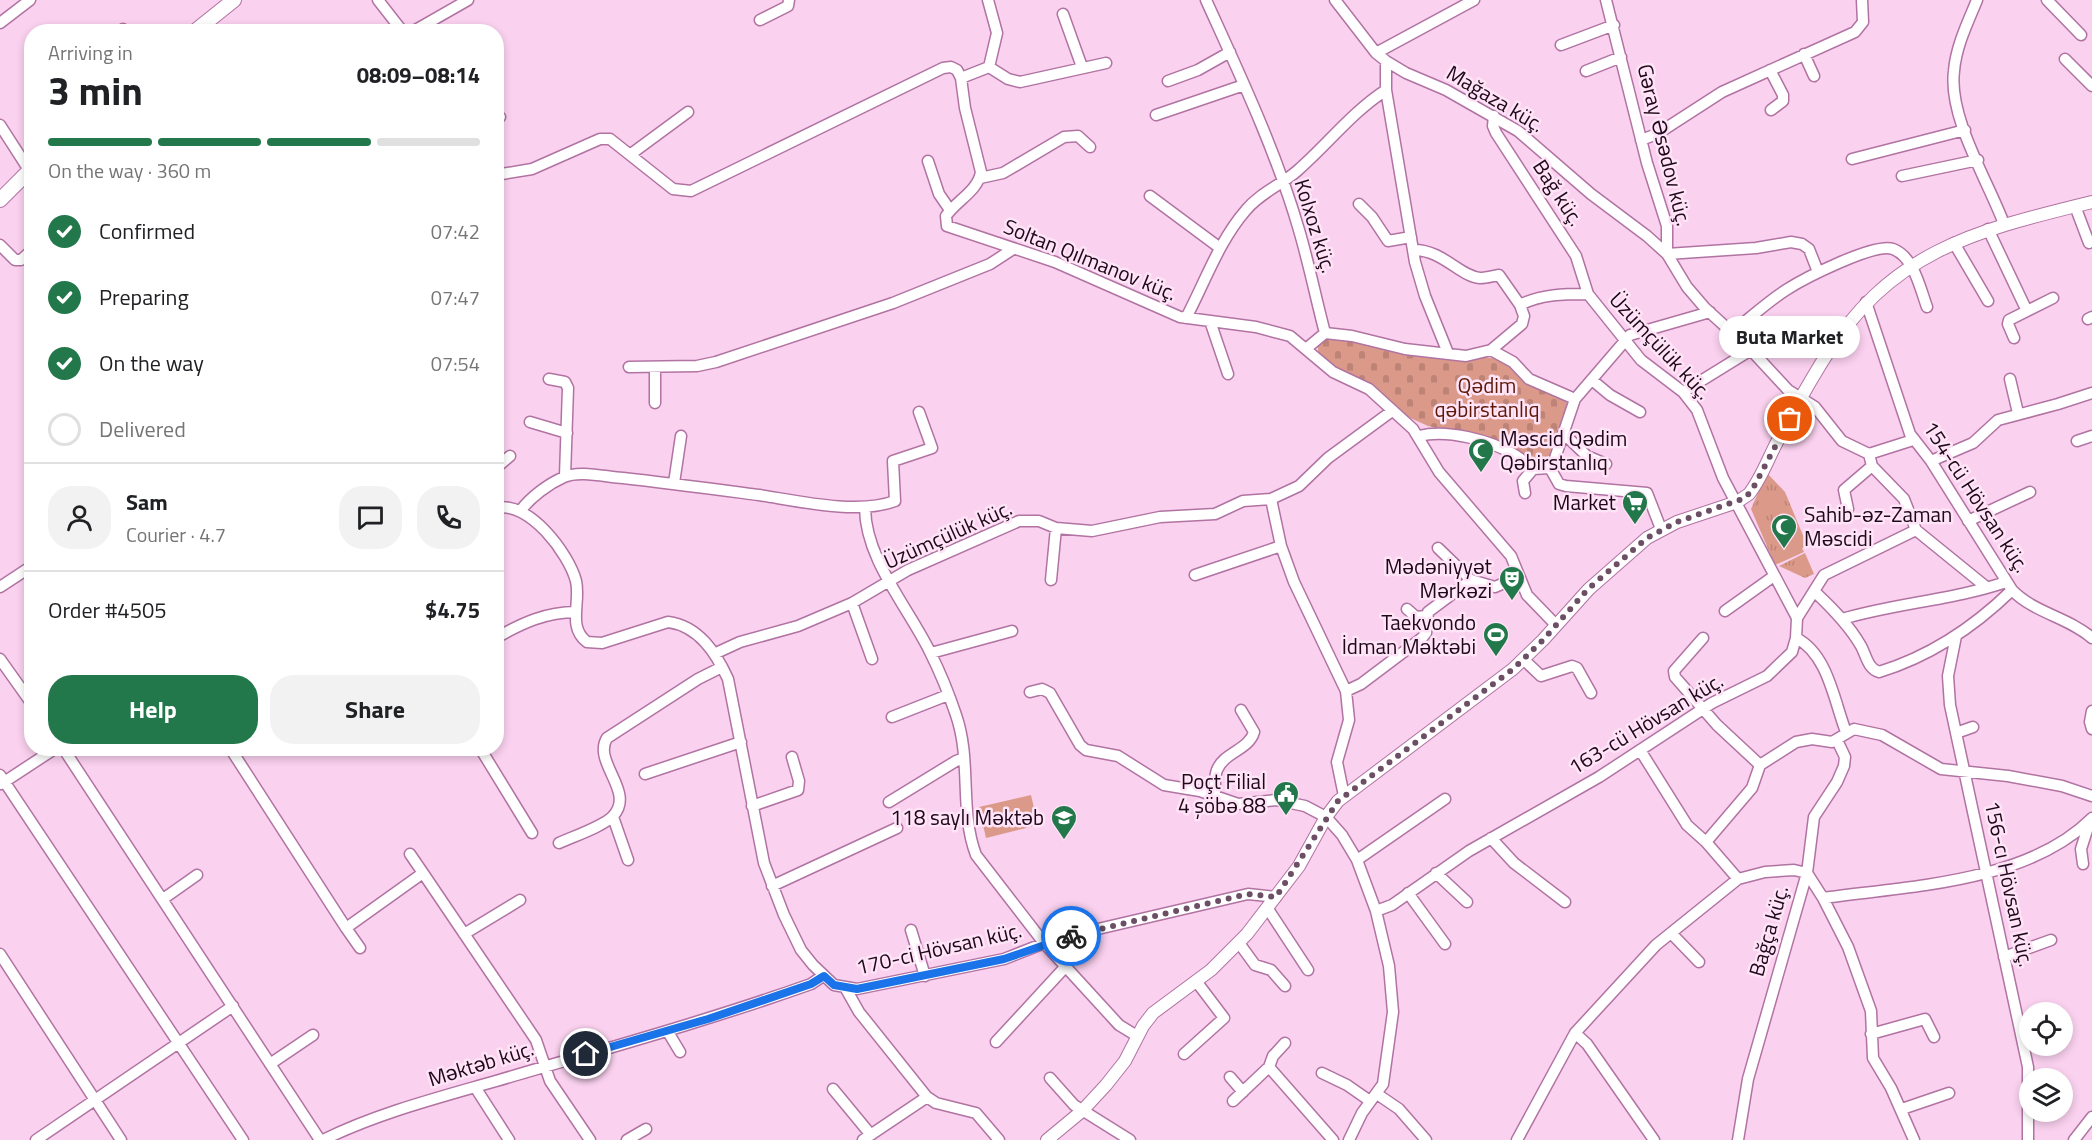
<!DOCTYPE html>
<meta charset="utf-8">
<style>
body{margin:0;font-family:"Titillium Web",sans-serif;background:#f2f2f2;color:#202124;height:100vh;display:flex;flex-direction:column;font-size:22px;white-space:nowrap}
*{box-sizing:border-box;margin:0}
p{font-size:20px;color:#757577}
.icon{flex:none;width:33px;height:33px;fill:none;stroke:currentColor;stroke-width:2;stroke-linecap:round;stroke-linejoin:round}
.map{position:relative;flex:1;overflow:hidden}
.side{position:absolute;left:24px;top:24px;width:480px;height:732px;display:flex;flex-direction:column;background:#fff;border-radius:24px;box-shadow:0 3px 9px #0003}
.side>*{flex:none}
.buttons{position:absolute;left:2019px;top:1002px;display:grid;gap:12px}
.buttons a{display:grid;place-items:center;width:54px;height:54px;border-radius:50%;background:#fff;box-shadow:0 3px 9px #0003;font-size:30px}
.pin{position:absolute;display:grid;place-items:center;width:51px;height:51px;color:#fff;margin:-26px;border:3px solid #fff;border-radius:50%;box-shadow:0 2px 6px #0007}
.courier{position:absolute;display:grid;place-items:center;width:60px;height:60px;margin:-30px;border:4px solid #1a73e8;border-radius:50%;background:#fff;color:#222;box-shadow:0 2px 8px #0007}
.bubble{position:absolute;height:42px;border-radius:21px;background:#fff;box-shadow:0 3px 9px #0003;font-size:20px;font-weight:700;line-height:42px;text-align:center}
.summary em{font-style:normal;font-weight:700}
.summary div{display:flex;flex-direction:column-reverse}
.summary{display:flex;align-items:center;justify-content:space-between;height:102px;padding:0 24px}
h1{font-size:39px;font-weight:700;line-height:45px}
.bar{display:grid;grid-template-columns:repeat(4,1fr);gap:9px 6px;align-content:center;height:72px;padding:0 24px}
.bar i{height:8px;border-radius:4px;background:#e0e0e0}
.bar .current{background:#23784b}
.bar p{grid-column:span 4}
.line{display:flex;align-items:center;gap:15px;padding:0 24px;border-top:2px solid #e0e0e0}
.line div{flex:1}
.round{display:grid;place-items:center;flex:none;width:63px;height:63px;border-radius:24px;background:#f2f2f2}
ol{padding:0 24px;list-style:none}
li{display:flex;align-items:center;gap:18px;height:66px}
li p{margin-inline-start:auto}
li .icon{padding:6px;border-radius:50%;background:#23784b;color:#fff;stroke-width:4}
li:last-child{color:#757577}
li i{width:33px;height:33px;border:3px solid #e0e0e0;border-radius:50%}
.cta{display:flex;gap:12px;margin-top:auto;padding:12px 24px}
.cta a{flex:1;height:69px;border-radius:24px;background:#23784b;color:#fff;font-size:24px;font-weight:700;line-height:69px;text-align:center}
.cta a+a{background:#f2f2f2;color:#202124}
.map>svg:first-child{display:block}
</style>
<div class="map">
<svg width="2092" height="1140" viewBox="0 0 2092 1140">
<defs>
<pattern id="grass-tufts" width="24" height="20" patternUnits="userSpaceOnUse" patternTransform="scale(1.5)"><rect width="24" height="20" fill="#db9a89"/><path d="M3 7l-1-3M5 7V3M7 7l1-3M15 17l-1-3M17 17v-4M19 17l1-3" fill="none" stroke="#bc8376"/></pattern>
<pattern id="cemetery-stones" width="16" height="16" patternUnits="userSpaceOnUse" patternTransform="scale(1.5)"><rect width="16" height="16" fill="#db9a89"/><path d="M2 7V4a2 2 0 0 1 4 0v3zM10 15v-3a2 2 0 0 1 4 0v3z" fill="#bc8376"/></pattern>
</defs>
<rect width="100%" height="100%" fill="#fad1ef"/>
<path fill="url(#grass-tufts)" d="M 1767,473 L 1785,492 L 1807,545 L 1802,548 L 1804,552 L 1775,565 L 1751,509 Z
M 1805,553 L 1814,574 L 1805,578 L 1779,566 Z"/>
<path fill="url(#cemetery-stones)" d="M 1338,337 L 1499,359 L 1566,400 L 1568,407 L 1548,462 L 1534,465 L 1514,447 L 1428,426 L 1406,416 L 1366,381 L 1334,370 L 1318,355 L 1318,344 L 1325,338 Z"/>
<path fill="#db9a89" d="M 1031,795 L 1038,825 L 986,838 L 979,807 Z"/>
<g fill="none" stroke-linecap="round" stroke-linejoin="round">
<defs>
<path id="minor" d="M 378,0 L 403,32
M 1206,0 C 1240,75 1276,151 1299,230 C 1309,264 1316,299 1325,333 L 1352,336 L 1405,349 L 1466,356 L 1491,350 L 1522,324 L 1524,316 L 1520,305 C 1541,294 1565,294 1588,294 L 1641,360 L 1683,392 L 1697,410 L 1723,478 L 1797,618 L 1796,638 L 1792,652 L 1767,676 L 1712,703 L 1599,777 L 1469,851 L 1392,905 L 1376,911
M 1335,0 L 1376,53 L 1386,61 L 1406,73 L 1446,90 L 1518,131 L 1591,194 L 1647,236 L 1667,254 L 1687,287 L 1705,308 L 1751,350 L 1788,390 L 1815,407 L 1842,441 L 1869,454 L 1913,440
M 1606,0 L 1647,163 L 1667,226 L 1667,254
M 1977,0 C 1968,22 1956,46 1954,71 C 1948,117 1988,181 2004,224
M 2047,0 L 2081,35
M 1063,14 L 1082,67
M 760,20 L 788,6 L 789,0
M 0,23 L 30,0
M 120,32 L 123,29
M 412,32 L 468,0
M 1561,45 L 1614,25
M 1376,53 L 1474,0
M 1804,54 L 1814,76
M 2065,59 L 2092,86
M 1386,61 L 1386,90 L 1415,262 L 1425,296 L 1448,353
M 989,67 L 1008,79 L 1020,82 L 1106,63
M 1770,70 L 1783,95 L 1783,101 L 1771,110
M 1586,71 L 1621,57
M 961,78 L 989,67 L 997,33 L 988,0
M 1168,81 L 1198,70 L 1230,52
M 1156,115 L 1244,85
M 1494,116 L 1493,126 L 1496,133 L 1576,256 L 1588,294
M 496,118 L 500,117
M 0,125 L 29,170
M 1641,140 L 1657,134 L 1722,92 L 1855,32 L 1863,22 L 1862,0
M 631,154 L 688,112
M 1852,159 L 1965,130
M 928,161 L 939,194 L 950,210
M 496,175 L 532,169 L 600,139 L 610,139 L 673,189 L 691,191 L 943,68 L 951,67 L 957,70 L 961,78 L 965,108 L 981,172 C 978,191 956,201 946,216 L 947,226 L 1055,262 L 1180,317 L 1256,327 L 1290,336 L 1333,372 L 1369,389 L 1413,429 L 1439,472 L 1511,556 L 1527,595 L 1556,625
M 1902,176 L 1978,160
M 980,178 L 1003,173 L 1064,137 L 1078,136 L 1090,147
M 1150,196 L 1220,248
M 1359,204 L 1372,217 L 1388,241 L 1411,237
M 2075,206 L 2089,243
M 1988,229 L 2026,309
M 1954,243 L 1988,301
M 0,245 L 15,260 L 21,260 L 32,250
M 1414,250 C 1443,250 1459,276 1480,278 C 1486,278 1493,276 1499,275 L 1520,305
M 1667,254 L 1756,248 L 1791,242 L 1802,244 L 1809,249 L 1818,272
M 1866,302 L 1910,434 L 1931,461 L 2012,590 C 2034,613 2068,617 2092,638
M 1186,318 C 1205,282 1219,241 1246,210 C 1260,193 1281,185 1297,171 C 1328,144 1351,113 1386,90
M 2088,319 L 2092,317
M 1210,321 L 1228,374
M 1731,333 C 1749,319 1767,302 1786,290 C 1803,279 1875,242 1893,249 C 1914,257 1920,288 1927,307
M 2014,338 L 2008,324 L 2009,320 L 2053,298
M 1307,348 L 1325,333
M 1491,350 L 1513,362 L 1529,379 L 1575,399
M 629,367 L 697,366 L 716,362 L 893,303 L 990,264 L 1013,249
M 549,379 L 565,382 L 568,388 L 565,476
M 2010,379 L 2018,413
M 1592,380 L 1610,395 L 1640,412
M 1683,392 L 1751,350
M 655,403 L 655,367
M 530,422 L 567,433
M 1564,434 L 1587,456 L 1606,464
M 1419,436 C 1447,429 1490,440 1515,455 C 1522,459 1527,465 1533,469 L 1550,468 L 1553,464 L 1575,399 L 1630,335 L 1710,312
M 2077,441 L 2092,436
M 1869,454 L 1872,466 L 1904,499 L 1916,530 L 1985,586
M 1931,461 L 1973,443 L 1998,420 L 2058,404 L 2092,393
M 496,468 L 510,456
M 1550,468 L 1559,484 L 1566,486 L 1647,493 L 1661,529
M 674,483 L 681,436
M 1525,493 L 1523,481 L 1533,469
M 1271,499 L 1281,546 L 1294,582 L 1346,691 L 1349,720 L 1337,762 L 1344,796
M 865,507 C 865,559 908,607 930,652 C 940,672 949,694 956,715 C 972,761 959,810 976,855 L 1044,943 L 1119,1025 L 1137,1036
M 496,508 C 529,500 569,554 576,581 C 581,602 567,627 587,642 L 602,643 L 668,622 C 699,626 716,653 728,679 L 764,863 L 784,915 L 801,950 L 813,965 L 834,985 L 857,989 L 1004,959 L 1055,939 L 1248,894 L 1276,897
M 1848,509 L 1844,490 L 1872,466
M 521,510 C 531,497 548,484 564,477 C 579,470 606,477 623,478 C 668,483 713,489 759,495 C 798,501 857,515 895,501 L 893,461 L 932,448 L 919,412
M 1968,521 L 2030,492
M 1438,548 L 1471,580
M 1195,575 L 1281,546
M 1051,580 L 1056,528
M 0,587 L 32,566
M 1815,592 C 1832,608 1849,625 1861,646 C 1866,655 1868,669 1879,672 C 1931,656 1973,628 2012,590
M 852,603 L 872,659
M 1407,609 L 1416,617 L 1426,616
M 1725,611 L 1774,576
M 1797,618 L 1824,575 L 1916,530
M 1842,619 C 1896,603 1953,600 2006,582
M 1956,636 L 1948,676 L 1950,705 L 2028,1067 L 2028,1140
M 496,638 C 522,623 546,612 576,612
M 1703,638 L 1674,671 L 1675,677 L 1717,725 L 1760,765
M 1796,638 C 1828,654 1834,701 1846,732
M 931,653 L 1012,631
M 714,654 L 740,642 L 798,626 L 852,603 L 908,570 L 1019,521 L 1039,521 L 1056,528 L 1092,531 L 1160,517 L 1215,514 L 1243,501 L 1271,499 L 1299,486 L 1328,458 L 1392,411
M 0,659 L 32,704
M 1524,660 L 1541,676 L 1572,666 L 1577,668 L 1591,693
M 1346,691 L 1361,684 L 1422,638 L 1426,633 L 1428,612 L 1471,580 L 1495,587 L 1518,577
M 1030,692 L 1042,689 L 1050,693 L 1080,745 L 1086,750 L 1118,756 L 1164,785 L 1200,791 L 1238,804 L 1276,800 L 1305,806 L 1326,817 L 1342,835 L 1357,860 L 1376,911 L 1389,966 L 1393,1012 L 1383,1084 L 1362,1113 L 1349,1140
M 2092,711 L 2090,722 L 2092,729
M 892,717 L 948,695
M 1956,733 L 1973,727
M 63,748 L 320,1140
M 230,748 L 346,928 L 423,873 L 536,1040 L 550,1081 L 590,1140
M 480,748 L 532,833
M 1640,750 L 1687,825 L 1706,842 L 1738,879
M 645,774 L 741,742
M 0,775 L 243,1140
M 1,784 L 56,748
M 1215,795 C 1215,788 1214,777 1217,770 C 1224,752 1249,750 1254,732 L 1241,710
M 889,802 L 956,761 L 964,758
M 752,806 L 798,790 L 799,781 L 792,757
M 613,817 L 628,860
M 1491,838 L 1514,863 L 1565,902
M 1706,842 L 1752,788 L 1760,765 L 1796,742 L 1812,739 L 1832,742 L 1854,729 L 1882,735 L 1941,769 L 2008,776 L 2062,786 L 2092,796
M 559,843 C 572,837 604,826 613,816 C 636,792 592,762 607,738 L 698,679 L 722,667
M 410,854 L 423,873
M 1357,860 L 1445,799
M 2083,864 L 2081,849 L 2090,821
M 1436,873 L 1467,902
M 772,886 L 897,828
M 1408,893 L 1445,944
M 1823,898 C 1909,886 2027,883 2092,818
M 163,899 L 197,875
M 1268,909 L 1308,970
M 346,928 L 360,948
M 911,930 L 925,976
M 1671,933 L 1699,962
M 464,934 L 520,900
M 1239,943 L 1255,965 L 1271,970 L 1285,986
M 0,954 L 121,1140
M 2004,957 L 2051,940
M 846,989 L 859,1012 L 927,1097 L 936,1103 L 976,1113 L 999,1140
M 668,1032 L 680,1052
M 1575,1033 L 1587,1044 L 1654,1140
M 1871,1034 L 1925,1019 L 1934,1037
M 996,1042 L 1067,965
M 1184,1054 L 1224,1018 L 1196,981
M 270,1064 L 313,1035
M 1269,1067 L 1273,1056 L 1285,1043
M 1322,1073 L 1347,1085 L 1370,1101
M 1230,1077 L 1243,1092
M 1050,1078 L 1074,1105 L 1130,1140
M 475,1087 L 509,1140
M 833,1089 L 871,1135
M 1377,1094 L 1399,1109 L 1426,1140
M 1233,1101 L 1269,1067 L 1333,1140
M 1902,1109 L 1949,1093
M 36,1140 L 233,1006
M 323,1140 C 378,1113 437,1098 496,1081 C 601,1050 707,1021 811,984 L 823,976
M 627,1140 L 646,1129
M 863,1140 L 927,1097
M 1517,1140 L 1575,1033 L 1656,945 L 1738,879 L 1765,872 L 1794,870 L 1807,873 L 1823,898 L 1848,947 L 1871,1011 L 1873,1058 L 1891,1088 L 1914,1140
M 1738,1140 L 1748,1079 L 1807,873 L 1814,817 L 1837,782 L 1844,766 L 1845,757 L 1837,740
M 2074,1140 L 2092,1117"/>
<path id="tertiary" d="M 1047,1140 L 1082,1111 L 1106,1085 L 1125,1061 L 1143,1026 L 1153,1013 L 1211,970 L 1247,934 L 1299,866 L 1326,817 L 1338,801 L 1513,669 L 1543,640 L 1589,589 L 1647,538 L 1677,522 L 1737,502 L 1749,494 C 1761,479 1768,459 1777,442 C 1791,415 1806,388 1822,362 C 1889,251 1974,231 2092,202"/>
<path id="secondary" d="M 194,32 L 234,0
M 0,200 L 32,168"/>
</defs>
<use href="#minor" stroke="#b173a2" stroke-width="13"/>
<use href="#tertiary" stroke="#b173a2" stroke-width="14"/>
<use href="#secondary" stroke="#b173a2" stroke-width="16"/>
<use href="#minor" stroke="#fff" stroke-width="10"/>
<use href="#tertiary" stroke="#fff" stroke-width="12"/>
<use href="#secondary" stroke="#fff" stroke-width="14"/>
</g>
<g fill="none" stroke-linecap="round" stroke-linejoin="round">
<path stroke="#6c4e65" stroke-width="6" stroke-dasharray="0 10.8" d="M 1071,936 L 1248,894 L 1276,897 L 1338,801 L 1513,669 L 1543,640 L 1588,589 L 1647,538 L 1677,522 L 1745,498 L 1752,490 L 1790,419"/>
<path stroke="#1a73e8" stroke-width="8" d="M 586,1054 L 708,1019 L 811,984 L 824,976 L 834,985 L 857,989 L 1004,959 L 1071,936"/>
</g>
<defs>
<symbol id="mosque-pin" viewBox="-11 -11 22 30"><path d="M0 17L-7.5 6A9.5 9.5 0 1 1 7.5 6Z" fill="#23784b" stroke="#ffe3f7"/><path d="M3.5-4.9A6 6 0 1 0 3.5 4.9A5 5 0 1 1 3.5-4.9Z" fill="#fff"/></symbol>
<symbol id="supermarket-pin" viewBox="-11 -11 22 30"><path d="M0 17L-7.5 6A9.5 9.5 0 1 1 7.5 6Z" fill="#23784b" stroke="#ffe3f7"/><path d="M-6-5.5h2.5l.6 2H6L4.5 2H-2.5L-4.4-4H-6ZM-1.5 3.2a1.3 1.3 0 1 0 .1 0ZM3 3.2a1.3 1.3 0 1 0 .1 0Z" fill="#fff"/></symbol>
<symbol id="theatre-pin" viewBox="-11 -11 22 30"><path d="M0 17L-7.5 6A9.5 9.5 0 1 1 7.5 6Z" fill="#23784b" stroke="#ffe3f7"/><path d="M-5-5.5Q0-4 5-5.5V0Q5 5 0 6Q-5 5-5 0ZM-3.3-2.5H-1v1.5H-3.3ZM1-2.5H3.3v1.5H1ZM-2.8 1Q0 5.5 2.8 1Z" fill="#fff"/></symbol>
<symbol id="stadium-pin" viewBox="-11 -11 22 30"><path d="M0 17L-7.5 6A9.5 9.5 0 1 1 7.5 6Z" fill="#23784b" stroke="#ffe3f7"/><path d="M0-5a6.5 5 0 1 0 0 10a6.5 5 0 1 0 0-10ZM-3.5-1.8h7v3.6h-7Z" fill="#fff"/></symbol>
<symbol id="civic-pin" viewBox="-11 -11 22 30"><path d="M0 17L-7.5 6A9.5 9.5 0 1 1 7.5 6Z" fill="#23784b" stroke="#ffe3f7"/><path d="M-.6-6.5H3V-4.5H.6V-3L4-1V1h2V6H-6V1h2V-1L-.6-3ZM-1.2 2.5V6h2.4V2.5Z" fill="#fff"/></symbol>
<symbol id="school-pin" viewBox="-11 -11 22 30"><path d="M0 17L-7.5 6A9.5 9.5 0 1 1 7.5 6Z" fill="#23784b" stroke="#ffe3f7"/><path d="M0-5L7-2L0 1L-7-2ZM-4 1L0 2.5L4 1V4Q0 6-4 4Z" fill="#fff"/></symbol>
</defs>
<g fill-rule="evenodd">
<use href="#mosque-pin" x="1466" y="436" width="30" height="40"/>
<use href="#supermarket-pin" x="1620" y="488" width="30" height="40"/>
<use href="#mosque-pin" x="1769" y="512" width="30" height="40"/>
<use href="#theatre-pin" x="1497" y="564" width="30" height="40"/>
<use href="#stadium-pin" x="1481" y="620" width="30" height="40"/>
<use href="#civic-pin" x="1271" y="779" width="30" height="40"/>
<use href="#school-pin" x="1049" y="803" width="30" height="40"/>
</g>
<g text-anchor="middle" stroke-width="5" stroke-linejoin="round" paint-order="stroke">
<g font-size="21" fill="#1f081a" stroke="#ffe3f7">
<text transform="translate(1495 99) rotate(31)" y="7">Mağaza küç.</text>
<text transform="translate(1664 145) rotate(76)" y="7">Gəray Əsədov küç.</text>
<text transform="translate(1558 193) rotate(57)" y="7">Bağ küç.</text>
<text transform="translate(1315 226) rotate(73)" y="7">Kolxoz küç.</text>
<text transform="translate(1090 260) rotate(22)" y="7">Soltan Qılmanov küç.</text>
<text transform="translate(1660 346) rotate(47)" y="7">Üzümçülük küç.</text>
<text transform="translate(1976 497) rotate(57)" y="7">154-cü Hövsan küç.</text>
<text transform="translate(948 535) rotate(-24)" y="7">Üzümçülük küç.</text>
<text transform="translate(1646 724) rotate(-31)" y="7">163-cü Hövsan küç.</text>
<text transform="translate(2009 884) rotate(78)" y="7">156-cı Hövsan küç.</text>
<text transform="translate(1769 931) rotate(-74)" y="7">Bağça küç.</text>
<text transform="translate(939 949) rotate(-13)" y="7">170-ci Hövsan küç.</text>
<text transform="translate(481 1064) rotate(-17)" y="7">Məktəb küç.</text>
</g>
<g font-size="21" fill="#5e1906" stroke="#ffe3f7">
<text x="1487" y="393">Qədim<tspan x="1487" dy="24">qəbirstanlıq</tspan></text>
</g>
<g font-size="21" fill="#1f081a" stroke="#ffe3f7" text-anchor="end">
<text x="1500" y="446" text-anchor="start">Məscid Qədim<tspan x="1500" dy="24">Qəbirstanlıq</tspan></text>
<text x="1616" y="510">Market</text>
<text x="1804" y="522" text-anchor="start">Sahib-əz-Zaman<tspan x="1804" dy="24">Məscidi</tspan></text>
<text x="1492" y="574">Mədəniyyət<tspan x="1492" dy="24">Mərkəzi</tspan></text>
<text x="1476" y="630">Taekvondo<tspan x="1476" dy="24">İdman Məktəbi</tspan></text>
<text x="1266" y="789">Poçt Filial<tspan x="1266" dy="24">4 şöbə 88</tspan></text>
<text x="1044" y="825">118 saylı Məktəb</text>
</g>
</g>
</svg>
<div class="buttons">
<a><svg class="icon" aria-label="locate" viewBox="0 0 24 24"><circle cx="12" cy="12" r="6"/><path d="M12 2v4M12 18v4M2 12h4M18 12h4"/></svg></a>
<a><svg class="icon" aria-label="layers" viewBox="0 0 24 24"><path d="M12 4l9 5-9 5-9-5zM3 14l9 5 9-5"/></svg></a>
</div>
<div class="pin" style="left:1790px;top:419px;background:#ea580c"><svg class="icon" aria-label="bag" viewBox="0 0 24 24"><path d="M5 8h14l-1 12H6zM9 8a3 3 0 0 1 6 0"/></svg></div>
<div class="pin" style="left:586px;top:1054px;background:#1f2937"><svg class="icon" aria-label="home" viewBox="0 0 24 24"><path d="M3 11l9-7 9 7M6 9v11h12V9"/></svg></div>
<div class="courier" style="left:1071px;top:936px"><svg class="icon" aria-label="bike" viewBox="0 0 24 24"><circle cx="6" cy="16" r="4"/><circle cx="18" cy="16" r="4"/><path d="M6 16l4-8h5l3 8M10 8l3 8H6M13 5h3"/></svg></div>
<div class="bubble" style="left:1719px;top:316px;width:141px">Buta Market</div>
<section class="side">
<div class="summary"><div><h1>3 min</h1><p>Arriving in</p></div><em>08:09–08:14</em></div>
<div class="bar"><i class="current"></i><i class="current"></i><i class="current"></i><i></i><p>On the way · 360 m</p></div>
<ol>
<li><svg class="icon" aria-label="check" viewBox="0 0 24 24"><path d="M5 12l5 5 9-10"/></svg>Confirmed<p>07:42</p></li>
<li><svg class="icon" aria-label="check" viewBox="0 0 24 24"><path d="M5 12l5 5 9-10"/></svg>Preparing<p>07:47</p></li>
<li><svg class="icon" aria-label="check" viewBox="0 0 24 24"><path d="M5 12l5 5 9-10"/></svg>On the way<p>07:54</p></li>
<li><i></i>Delivered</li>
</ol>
<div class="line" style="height:108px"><a class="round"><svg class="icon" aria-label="person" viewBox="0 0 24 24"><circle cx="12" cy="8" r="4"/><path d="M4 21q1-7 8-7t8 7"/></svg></a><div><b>Sam</b><p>Courier · 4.7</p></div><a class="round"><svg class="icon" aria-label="chat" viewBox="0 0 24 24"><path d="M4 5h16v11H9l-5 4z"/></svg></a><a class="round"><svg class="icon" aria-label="phone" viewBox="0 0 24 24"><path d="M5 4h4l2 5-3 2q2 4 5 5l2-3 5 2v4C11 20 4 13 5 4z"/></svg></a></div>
<div class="line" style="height:78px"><div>Order #4505</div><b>$4.75</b></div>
<div class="cta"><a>Help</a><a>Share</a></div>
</section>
</div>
